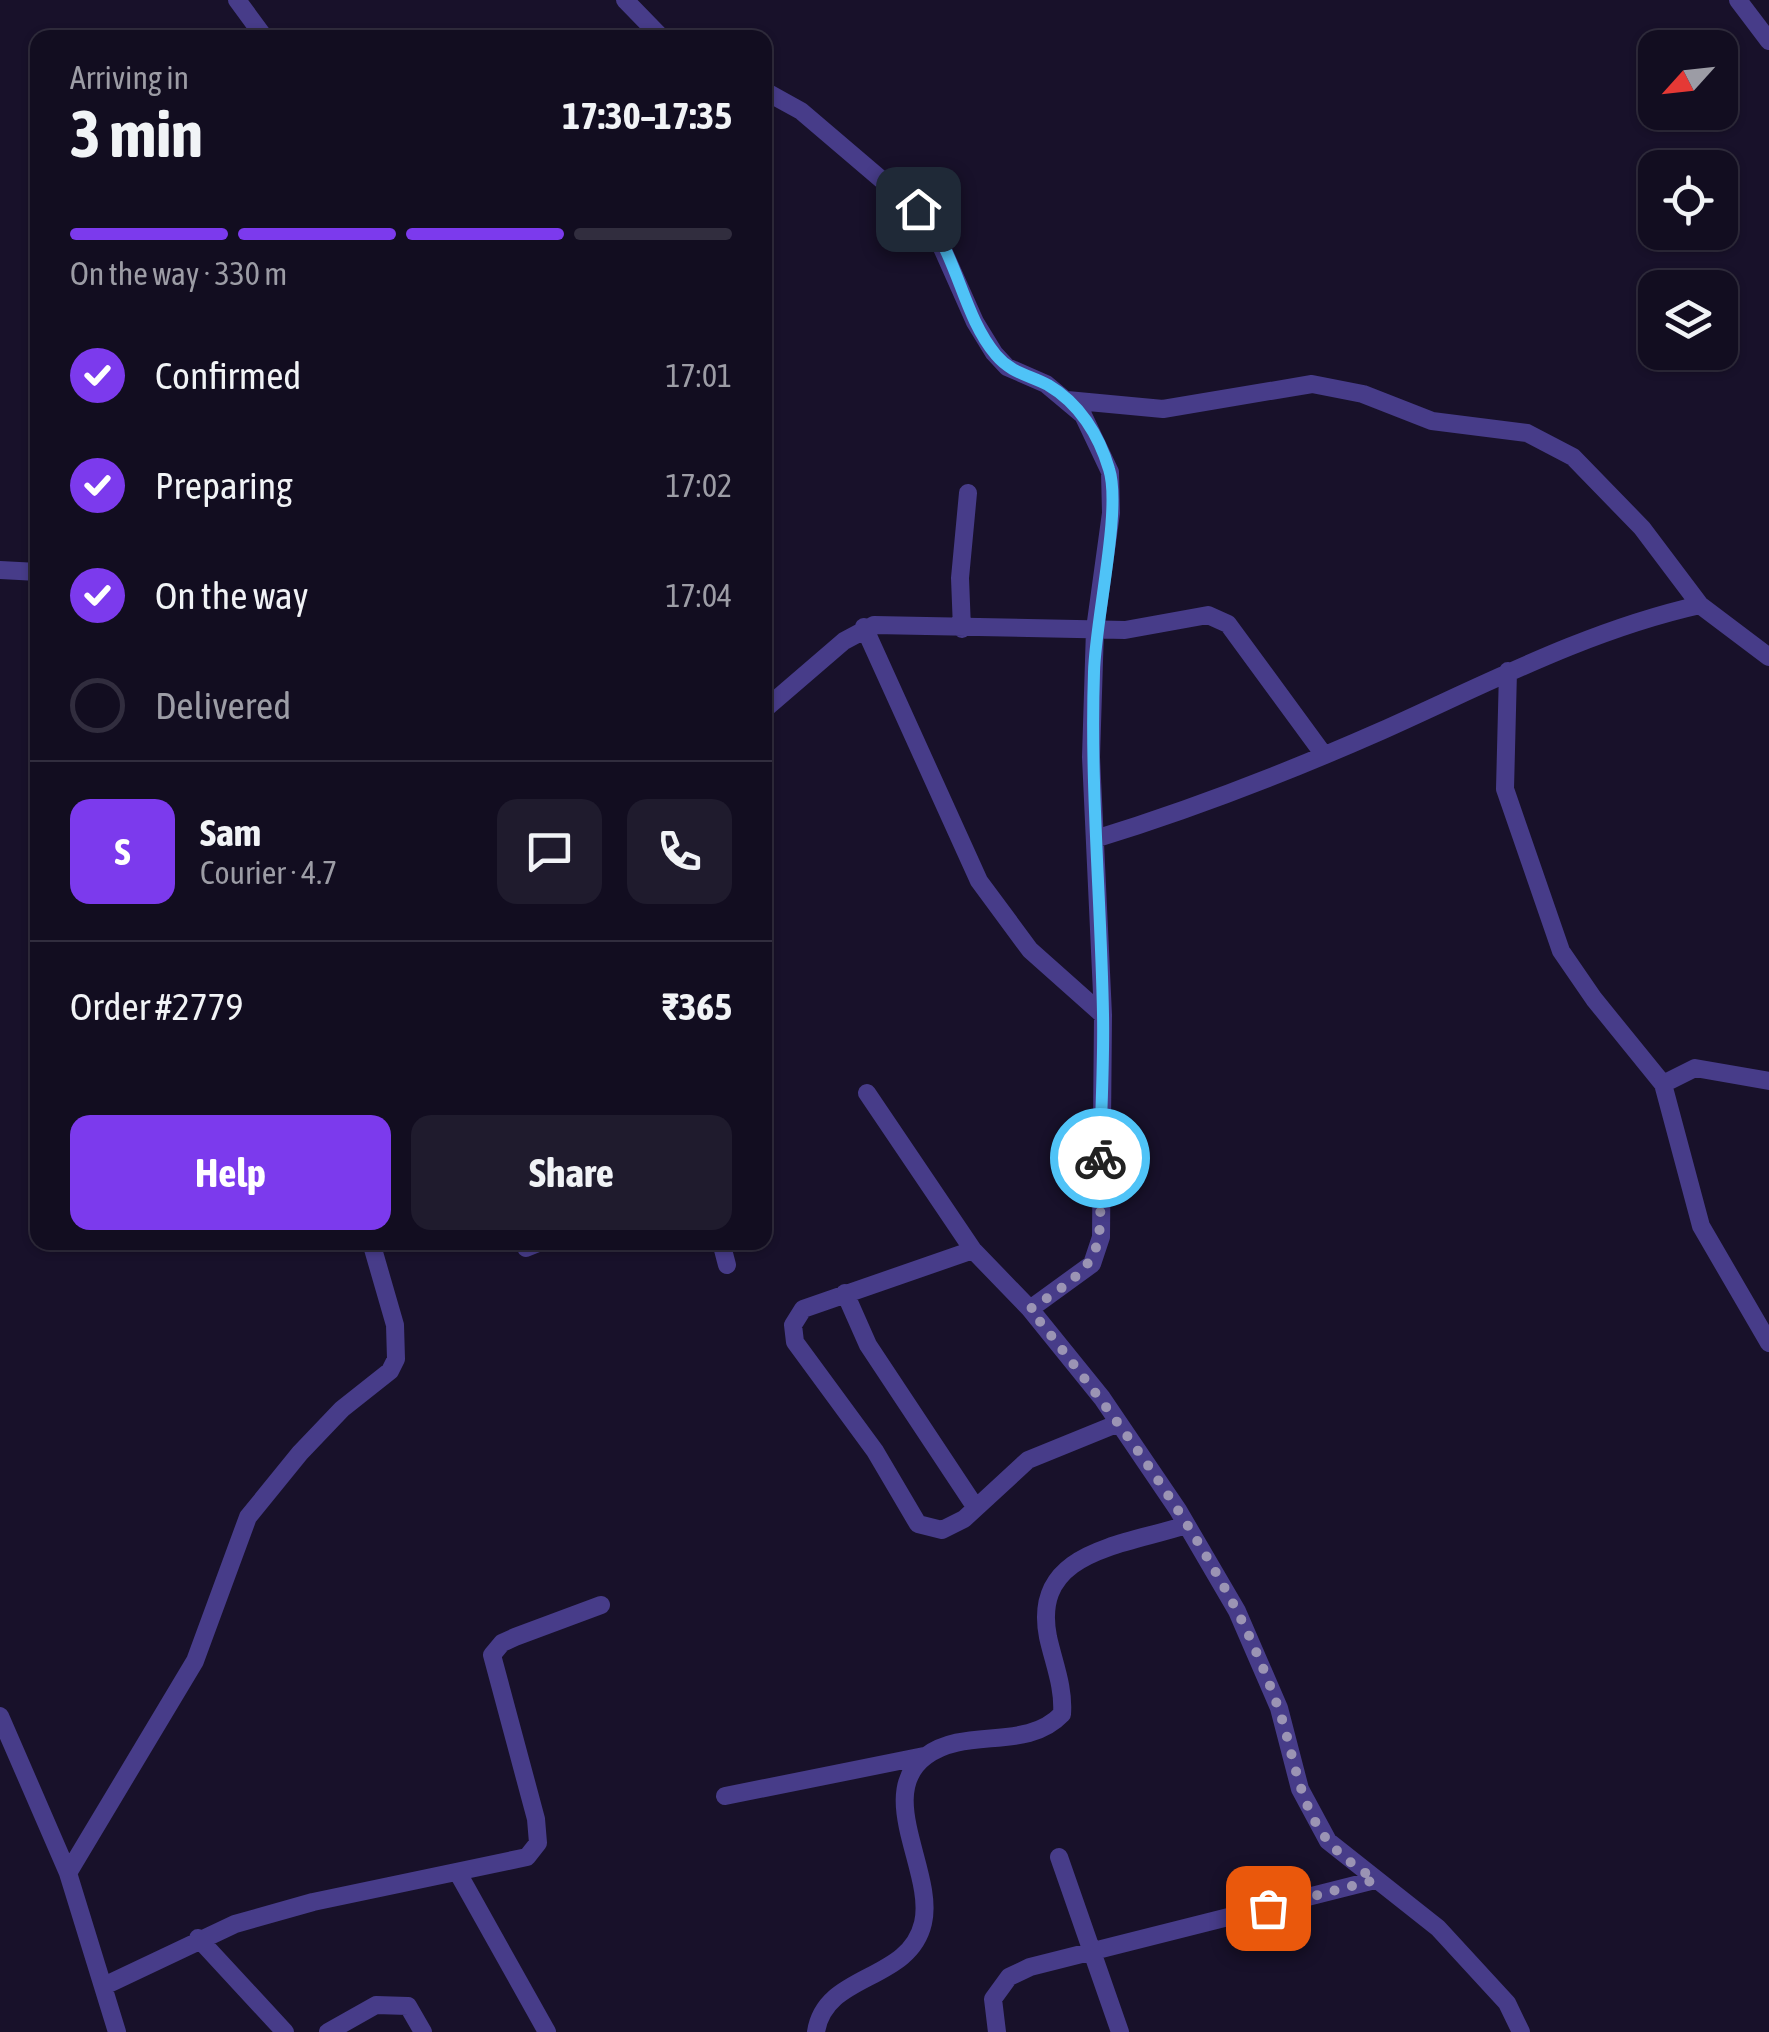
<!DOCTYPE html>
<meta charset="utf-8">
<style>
body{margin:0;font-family:"Asap Condensed",sans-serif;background:#1f1b2d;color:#f1f3f6;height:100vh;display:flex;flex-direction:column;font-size:38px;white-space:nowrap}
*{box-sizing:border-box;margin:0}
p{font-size:32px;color:#9c9ca5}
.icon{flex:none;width:55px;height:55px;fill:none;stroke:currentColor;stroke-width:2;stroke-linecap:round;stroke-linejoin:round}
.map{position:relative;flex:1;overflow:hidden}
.details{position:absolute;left:30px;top:30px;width:742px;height:1220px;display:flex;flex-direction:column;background:#120d20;border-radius:20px;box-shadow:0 2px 8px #0004,0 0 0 2px #312d3e}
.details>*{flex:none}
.needle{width:65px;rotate:243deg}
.controls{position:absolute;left:1638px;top:30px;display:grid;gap:20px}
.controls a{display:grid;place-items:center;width:100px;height:100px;border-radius:20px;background:#120d20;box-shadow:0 2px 8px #0004,0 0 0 2px #312d3e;font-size:50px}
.pin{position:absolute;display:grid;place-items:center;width:85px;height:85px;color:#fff;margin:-42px;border-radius:20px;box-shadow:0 5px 15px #0006}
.courier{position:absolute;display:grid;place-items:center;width:100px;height:100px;margin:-50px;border:8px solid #4fc3f7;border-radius:50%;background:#fff;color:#222;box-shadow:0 2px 12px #0007}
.overview em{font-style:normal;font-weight:700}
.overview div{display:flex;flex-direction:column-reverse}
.overview{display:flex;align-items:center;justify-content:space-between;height:170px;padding:0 40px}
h1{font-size:65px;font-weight:700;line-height:75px}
.bar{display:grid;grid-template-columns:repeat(4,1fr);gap:15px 10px;align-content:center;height:120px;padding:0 40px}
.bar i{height:12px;border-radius:8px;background:#312d3e}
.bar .selected{background:#7c3aed}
.bar p{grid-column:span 4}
.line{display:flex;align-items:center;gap:25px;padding:0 40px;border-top:2px solid #312d3e}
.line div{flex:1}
.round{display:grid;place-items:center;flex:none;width:105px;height:105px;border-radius:20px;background:#1f1b2d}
ol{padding:0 40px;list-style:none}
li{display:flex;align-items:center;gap:30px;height:110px}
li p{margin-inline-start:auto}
li .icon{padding:10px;border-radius:50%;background:#7c3aed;color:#fff;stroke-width:4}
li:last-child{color:#9c9ca5}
li i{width:55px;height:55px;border:5px solid #312d3e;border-radius:50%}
.cta{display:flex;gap:20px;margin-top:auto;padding:20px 40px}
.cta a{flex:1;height:115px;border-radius:20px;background:#7c3aed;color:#fff;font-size:40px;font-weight:700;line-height:115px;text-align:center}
.cta a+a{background:#1f1b2d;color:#f1f3f6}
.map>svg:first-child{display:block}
</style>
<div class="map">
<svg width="1769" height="2032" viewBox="0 0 1769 2032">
<rect width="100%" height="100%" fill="#18112a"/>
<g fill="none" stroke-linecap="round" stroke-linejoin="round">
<path stroke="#473c89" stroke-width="18" d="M 237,0 L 265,38
M 625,0 L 662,38
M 1738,0 L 1769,41
M 765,91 L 801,111 L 930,221 L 975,322 L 994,353 L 1007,367 L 1046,384 L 1083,415 L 1110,472 L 1111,513 L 1095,629 L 1091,757 L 1103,1015 L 1101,1237 L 1092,1264 L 1030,1309
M 1067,400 L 1163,409 L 1312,384 L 1363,394 L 1432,421 L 1527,433 L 1573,457 L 1642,528 L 1700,605 L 1769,657
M 0,570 L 38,572
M 864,627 L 979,881 L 1030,950 L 1103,1015
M 962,629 L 960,578 L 968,493
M 1508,671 L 1505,789 L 1561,951 L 1594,999 L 1663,1084 L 1701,1226 L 1769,1343
M 765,709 L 844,641 L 874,625 L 1125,630 L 1208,615 L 1228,624 L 1324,755
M 1095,839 C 1193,809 1288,772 1381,731 C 1486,684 1588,630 1700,605
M 1663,1084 L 1695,1068 L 1769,1081
M 867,1093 L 973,1250 L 1030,1309 L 1102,1398 L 1178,1510 L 1237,1611 L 1279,1708 L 1300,1789 L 1328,1841 L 1438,1928 L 1507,2003 L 1521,2032
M 524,1242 L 526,1248 L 541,1242
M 721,1242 L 727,1265
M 973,1250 L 803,1309 L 793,1325 L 795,1342 L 875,1451 L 918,1524 L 942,1530 L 964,1519 L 1028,1460 L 1119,1423
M 845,1293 L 868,1345 L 976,1508
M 0,1716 L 68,1873 L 117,2032
M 725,1796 L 924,1756
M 1059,1857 L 1120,2032
M 68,1873 L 195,1661 L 248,1517 L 300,1453 L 342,1409 L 390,1371 L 396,1359 L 395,1325 L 371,1242
M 458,1873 L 547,2032
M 198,1938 L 285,2032
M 104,1986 L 235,1924 L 313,1902 L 527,1857 L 538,1843 L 536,1819 L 492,1655 L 502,1643 L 515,1637 L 601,1605
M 328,2032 L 376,2005 L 408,2006 L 423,2032
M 816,2032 C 825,1972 909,1983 923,1923 C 935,1872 874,1794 926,1756 C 966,1726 1026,1752 1062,1714 C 1064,1687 1054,1664 1048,1637 C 1031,1550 1123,1546 1186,1525
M 997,2032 L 993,1999 L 1009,1977 L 1030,1967 L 1375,1880"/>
</g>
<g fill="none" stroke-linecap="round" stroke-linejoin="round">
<path stroke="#9b94b4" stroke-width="10" stroke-dasharray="0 18" d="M 1100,1158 C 1099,1249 1113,1257 1030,1309 C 1106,1404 1179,1501 1236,1609 C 1252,1640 1266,1674 1278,1707 C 1294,1752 1297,1802 1328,1841 C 1341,1857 1359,1868 1375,1880 L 1268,1908"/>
<path stroke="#4fc3f7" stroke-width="12" d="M 918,209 C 958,249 960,312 996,355 C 1011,373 1029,375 1048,385 C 1079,403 1099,435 1109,469 C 1122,509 1095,622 1094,672 C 1090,786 1101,900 1103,1014 C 1104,1062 1101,1110 1100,1158"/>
</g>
</svg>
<div class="controls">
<a><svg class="needle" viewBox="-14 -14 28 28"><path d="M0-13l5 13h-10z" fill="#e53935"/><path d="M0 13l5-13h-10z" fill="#9c9ca5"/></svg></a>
<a><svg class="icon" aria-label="locate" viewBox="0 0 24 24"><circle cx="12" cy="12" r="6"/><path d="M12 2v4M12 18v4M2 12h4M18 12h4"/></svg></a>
<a><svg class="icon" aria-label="layers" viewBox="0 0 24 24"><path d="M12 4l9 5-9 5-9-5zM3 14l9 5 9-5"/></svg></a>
</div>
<div class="pin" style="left:1268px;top:1908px;background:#ea580c"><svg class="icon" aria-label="bag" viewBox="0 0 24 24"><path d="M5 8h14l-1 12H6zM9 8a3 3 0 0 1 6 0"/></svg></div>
<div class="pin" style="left:918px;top:209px;background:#1f2937"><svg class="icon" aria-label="home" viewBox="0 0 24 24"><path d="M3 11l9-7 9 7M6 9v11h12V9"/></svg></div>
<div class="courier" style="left:1100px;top:1158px"><svg class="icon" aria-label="bike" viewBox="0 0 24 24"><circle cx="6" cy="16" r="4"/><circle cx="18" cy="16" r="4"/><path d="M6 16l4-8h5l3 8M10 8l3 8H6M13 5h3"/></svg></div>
<section class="details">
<div class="overview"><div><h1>3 min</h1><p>Arriving in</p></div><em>17:30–17:35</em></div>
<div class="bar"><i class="selected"></i><i class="selected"></i><i class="selected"></i><i></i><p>On the way · 330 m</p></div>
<ol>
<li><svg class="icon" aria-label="check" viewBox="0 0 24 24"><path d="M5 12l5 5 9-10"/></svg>Confirmed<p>17:01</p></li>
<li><svg class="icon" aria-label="check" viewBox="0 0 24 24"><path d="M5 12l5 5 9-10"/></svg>Preparing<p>17:02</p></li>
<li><svg class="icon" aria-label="check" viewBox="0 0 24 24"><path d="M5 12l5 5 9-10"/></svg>On the way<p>17:04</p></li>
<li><i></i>Delivered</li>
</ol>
<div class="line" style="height:180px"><b class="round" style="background:#7c3aed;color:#fff">S</b><div><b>Sam</b><p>Courier · 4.7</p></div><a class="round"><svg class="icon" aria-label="chat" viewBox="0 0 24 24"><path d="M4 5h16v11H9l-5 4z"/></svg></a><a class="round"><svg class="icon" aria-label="phone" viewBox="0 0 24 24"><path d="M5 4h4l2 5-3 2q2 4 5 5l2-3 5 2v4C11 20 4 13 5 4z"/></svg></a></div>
<div class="line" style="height:130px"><div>Order #2779</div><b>₹365</b></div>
<div class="cta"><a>Help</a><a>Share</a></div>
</section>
</div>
